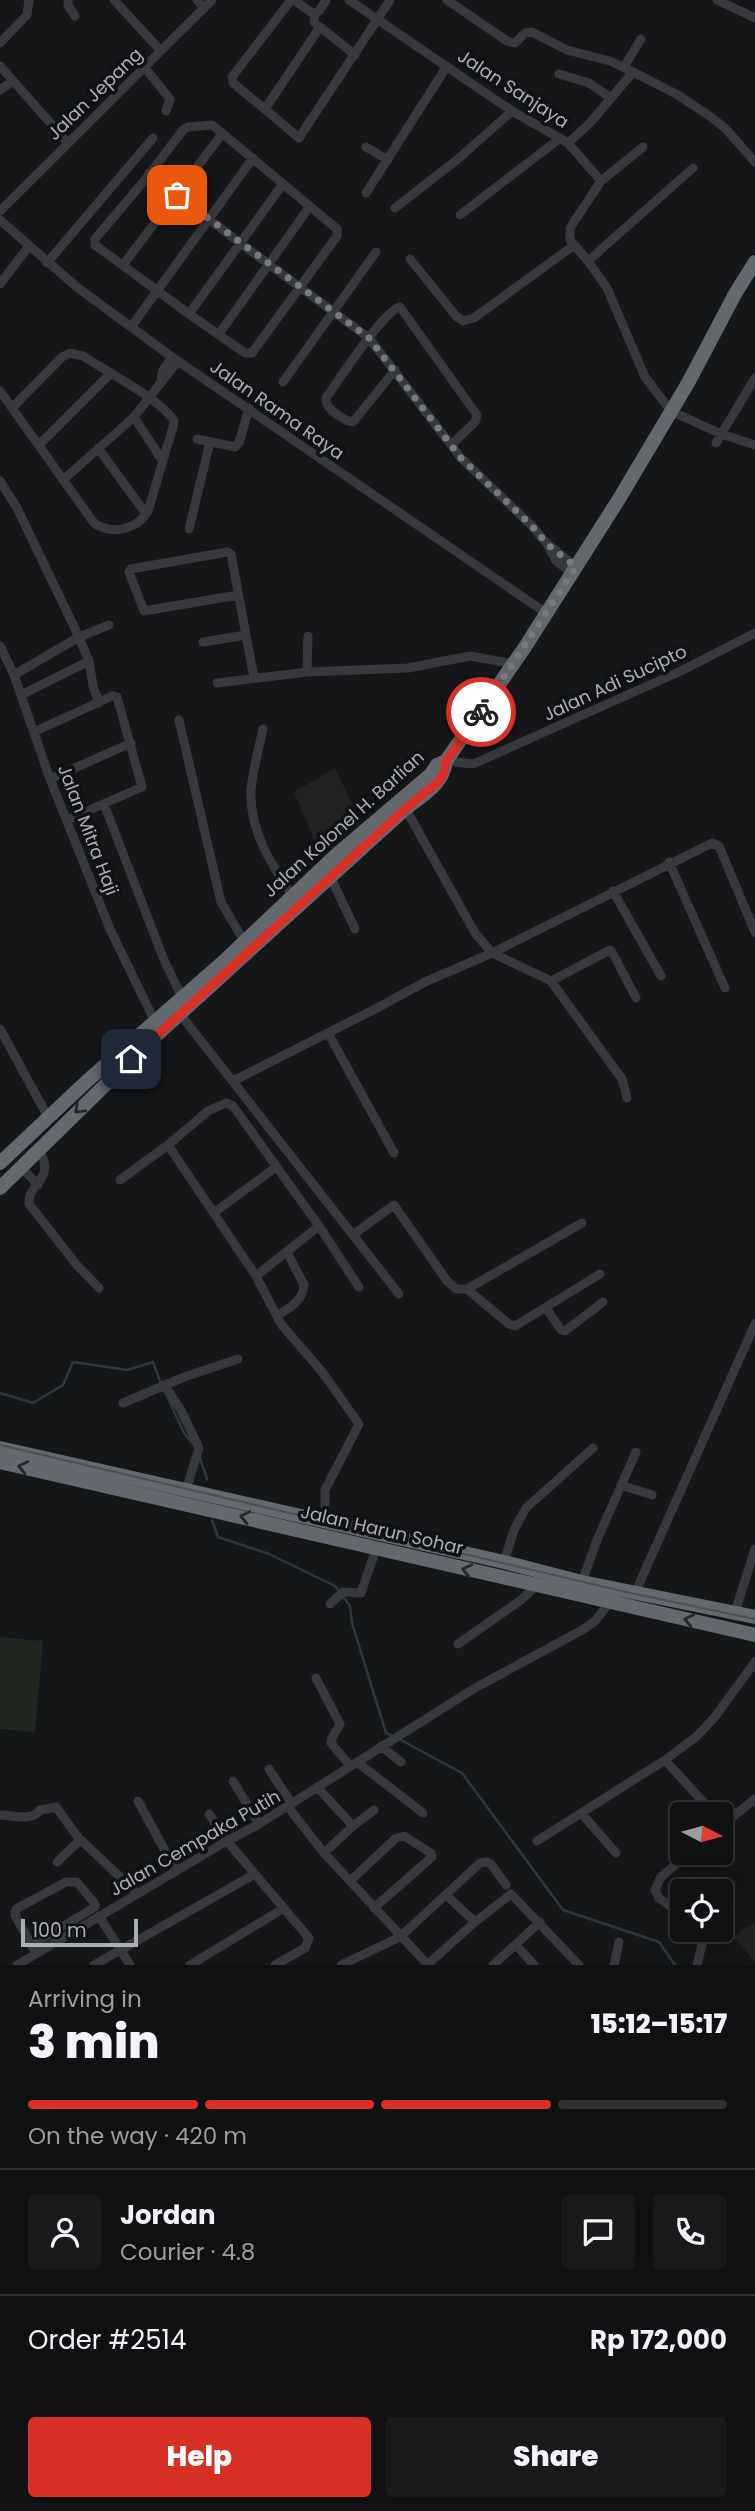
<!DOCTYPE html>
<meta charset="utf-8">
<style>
body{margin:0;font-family:Poppins,sans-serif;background:#191a1b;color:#f1f3f6;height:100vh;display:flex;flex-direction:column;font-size:26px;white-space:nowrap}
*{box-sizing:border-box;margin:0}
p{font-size:23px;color:#9c9d9f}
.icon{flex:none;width:38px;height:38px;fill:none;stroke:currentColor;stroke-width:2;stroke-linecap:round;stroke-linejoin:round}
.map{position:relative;height:1965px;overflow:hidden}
.panel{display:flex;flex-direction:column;background:#101112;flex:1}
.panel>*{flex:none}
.needle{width:46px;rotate:96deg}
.buttons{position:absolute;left:670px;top:1802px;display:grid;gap:14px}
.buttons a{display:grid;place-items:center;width:63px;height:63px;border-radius:7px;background:#101112;box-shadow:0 7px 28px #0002,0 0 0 2px #303132;font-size:35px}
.scale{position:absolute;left:21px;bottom:18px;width:117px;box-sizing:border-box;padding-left:7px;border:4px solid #a9afb8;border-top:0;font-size:19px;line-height:24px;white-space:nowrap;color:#a9afb8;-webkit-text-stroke:5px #111213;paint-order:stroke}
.pin{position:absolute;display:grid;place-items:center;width:60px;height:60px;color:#fff;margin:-30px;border-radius:14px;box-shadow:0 4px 10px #0006}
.courier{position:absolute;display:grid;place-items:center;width:70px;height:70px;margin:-35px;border:5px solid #d93025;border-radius:50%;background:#fff;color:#222;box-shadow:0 2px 9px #0007}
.headline em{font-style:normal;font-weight:800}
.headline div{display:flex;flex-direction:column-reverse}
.headline{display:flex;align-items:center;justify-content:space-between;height:119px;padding:0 28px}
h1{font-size:46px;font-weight:800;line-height:52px}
.bar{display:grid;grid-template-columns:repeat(4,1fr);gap:10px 7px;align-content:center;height:84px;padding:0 28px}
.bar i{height:9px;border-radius:5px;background:#303132}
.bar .on{background:#d93025}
.bar p{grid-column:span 4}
.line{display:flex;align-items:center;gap:18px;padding:0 28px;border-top:2px solid #303132}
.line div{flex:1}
.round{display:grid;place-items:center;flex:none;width:74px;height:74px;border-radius:7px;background:#191a1b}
.button{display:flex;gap:14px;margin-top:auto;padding:14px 28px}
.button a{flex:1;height:80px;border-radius:7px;background:#d93025;color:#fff;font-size:28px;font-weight:800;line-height:80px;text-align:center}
.button a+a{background:#191a1b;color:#f1f3f6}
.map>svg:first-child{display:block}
</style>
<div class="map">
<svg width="755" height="1965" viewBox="0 0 755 1965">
<rect width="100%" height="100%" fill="#161718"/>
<path fill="#222325" d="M 335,768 L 361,822 L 321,856 L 294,792 Z
M 755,1922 L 755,1961 L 733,1937 Z"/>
<path fill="#202821" d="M 0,1637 L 43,1641 L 35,1732 L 0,1729 Z"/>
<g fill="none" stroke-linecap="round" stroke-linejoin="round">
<path stroke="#2e393e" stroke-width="2.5" d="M 0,1393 L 33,1403 L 63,1385 L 73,1362 L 127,1370 L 153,1362 L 161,1384
M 167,1396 L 184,1433 L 192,1443
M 200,1458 L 207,1479
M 212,1520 L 218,1537 L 269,1554 L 335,1586 L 350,1606 L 352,1623 L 386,1733 L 393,1736
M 399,1739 L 462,1773 L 563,1910 L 659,1942 L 675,1965"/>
<path stroke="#37393d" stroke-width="9" d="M 68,0 L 68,5 L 75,16
M 114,0 L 161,51
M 197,0 L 204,8
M 291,0 L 232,77 L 233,83 L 261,106 L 267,106 L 320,27
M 294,0 L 312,13 L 319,11 L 326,0
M 349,0 L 512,111 L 568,143 L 601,181 L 570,228 L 570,240 L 588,261 L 607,288 L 645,377 L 671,411 L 721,434 L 755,445
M 447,0 L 507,41 L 515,43 L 525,33 L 532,32 L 567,50 L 610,61 L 633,72 L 678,95 L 711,117 L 726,129 L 755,162
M 717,0 L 755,18
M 315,13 L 314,22 L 355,55
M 0,43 L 27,15 L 29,0
M 0,66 L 68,143
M 624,67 L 641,39
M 145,68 L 170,99 L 166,111
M 559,74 L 589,83 L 611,98
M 0,90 L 13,81
M 261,106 L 299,138 L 390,0
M 568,143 L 590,123 L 633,72
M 366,147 L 388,160
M 149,173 L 240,243 L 369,338 L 461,458 L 532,526 L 547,544 L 556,561 L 572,573
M 601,181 L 643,147
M 366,193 L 447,66
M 395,208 L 458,159 L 512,111
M 0,211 L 212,0
M 460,215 L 559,139
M 0,220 L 78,288 L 172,357 L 546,613
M 410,259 L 456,316 L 463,321 L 474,318 L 573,246
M 588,261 L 693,168
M 47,263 L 153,138
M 123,265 L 222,134
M 0,284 L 29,246
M 189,314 L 95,245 L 95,239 L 144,181 L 183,130 L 188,127 L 212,125 L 234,143 L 337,229 L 337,236 L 252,353 L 245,353 L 189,314 L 283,184
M 131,327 L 253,158
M 219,334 L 310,206
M 395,370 L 353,422 C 343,420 325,409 326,398 C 338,381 384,310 400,307 L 477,415 L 475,422 L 451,445
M 161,380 L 162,372 L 172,357
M 283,382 L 376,252
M 0,391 L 94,523 C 111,535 137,530 148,511 L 173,427 L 174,421 C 163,401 104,370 83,356 L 70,353 L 62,357 L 12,408
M 134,417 L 162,460
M 197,439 L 235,447 L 239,443 L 249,408
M 716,443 L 755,378
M 39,445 L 110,374
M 98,448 L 146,514
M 63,480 L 134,417 L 178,361
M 0,481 L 17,508 L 79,637 L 89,661 L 93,686 L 99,703
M 189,529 L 210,442
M 549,545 L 576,567
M 238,595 L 144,611 L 129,572 L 131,569 L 227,552 L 231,554 L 254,678
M 203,642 L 246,635
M 0,646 L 14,675 L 50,779 L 110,929 L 155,1022
M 307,672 L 308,636
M 14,675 L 79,637 L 109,625
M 217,683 L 307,672 L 408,668 L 470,656 L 514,664
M 21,695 L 89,661
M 179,720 L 221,902 L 244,941
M 263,729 C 259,748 253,769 251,789 C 249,829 270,863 292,895
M 34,732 L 112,696 L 117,697 L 142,787 L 67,820
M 446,761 L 473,764 L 681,671 L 755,633
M 50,779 L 131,743
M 104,804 L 164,960 L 182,997
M 404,806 L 475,933 L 492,953 L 551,981 L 622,1079 L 627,1098
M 669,862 L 725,988
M 331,878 L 355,929
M 613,891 L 661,976
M 551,981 L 610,950 L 612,952 L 636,998
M 180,1014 L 399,1294
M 0,1029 L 48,1117
M 328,1033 L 394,1153
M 233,1081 L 377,1008 L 425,982 L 492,953 L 712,843 L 719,846 L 755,932
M 38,1148 C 58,1181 27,1182 29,1204 L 76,1264 L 99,1288
M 21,1167 L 38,1185
M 120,1180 L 168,1145 L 208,1111 L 226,1103 L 233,1106 L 319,1226 L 256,1276 L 168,1145
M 215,1212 L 276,1167
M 319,1226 L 359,1287
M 354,1234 L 394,1205 L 447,1281 L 456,1289 L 467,1289 L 582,1223
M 256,1276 L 281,1324 L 323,1373 L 359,1424 L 325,1490 L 325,1521
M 467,1289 L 509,1324 L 515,1326 L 600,1274
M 546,1308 L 561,1330 L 565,1331 L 603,1302
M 277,1316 C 289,1308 304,1300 304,1285 L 287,1252
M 164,1385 L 181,1410 L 199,1448 L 186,1490
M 123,1403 L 184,1377 L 238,1359
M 621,1485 L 652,1495
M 504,1562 L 514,1530 L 526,1508 L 593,1448
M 582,1582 L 597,1540 L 636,1452
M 635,1593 L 755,1324
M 330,1604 L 343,1592 L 361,1593 L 376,1549
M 735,1612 L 755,1549
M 458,1644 L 521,1600 L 536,1586
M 316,1678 L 340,1724 L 332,1738 L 331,1743 L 350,1766
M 381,1746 L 401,1762
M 665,1760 L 715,1815
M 357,1762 L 423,1813
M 269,1769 L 292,1804
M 233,1781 L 259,1824
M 317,1787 L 353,1826 L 324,1853
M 138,1801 L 176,1871
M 288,1807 L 324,1853 L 428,1965
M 209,1814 L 227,1841 L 309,1938 L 305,1948 L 275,1965
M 582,1814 L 616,1853
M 0,1815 C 13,1815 32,1822 40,1810 L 56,1807 L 80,1840
M 353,1826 L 374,1810
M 721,1826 L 755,1799
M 537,1841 L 665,1760 L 697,1736 L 714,1718 L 755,1662
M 57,1862 L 80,1840 L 82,1841 L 138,1894
M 350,1881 L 396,1838 L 404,1836 L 431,1853 L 432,1857 L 374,1908
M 446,1895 L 475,1922
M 682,1915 L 659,1898 L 655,1890 L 661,1877 L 689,1853
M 99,1916 L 130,1965
M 32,1945 L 95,1907 L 95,1904 L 77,1882 L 66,1882 L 16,1909 L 15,1915 L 36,1953
M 516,1945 L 534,1965
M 17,1965 L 227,1841 L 259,1824 L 475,1688 L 584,1629 L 595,1621 L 611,1601
M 94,1965 L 255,1874
M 190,1965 L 284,1908
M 341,1965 L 400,1937 L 480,1863 L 486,1862 L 491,1864 L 506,1885
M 427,1965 L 475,1922 L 511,1894 L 579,1965
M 493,1965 L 540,1922
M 614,1965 L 619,1942
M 697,1965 L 704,1936 L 703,1930"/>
<path stroke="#63676e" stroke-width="14" d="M 0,1163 L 87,1081 L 223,962 L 336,855 L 431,774 L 437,765 L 446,761 L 525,647 L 619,499 L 688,383 L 735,294 L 755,262
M 0,1188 L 150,1041 L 405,809 C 423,795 443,785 446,761
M 0,1448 L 504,1562 L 582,1582 L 755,1617
M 0,1462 L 755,1635"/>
<path stroke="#4c4f54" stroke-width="2" d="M 0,1445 L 626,1592 L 755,1619"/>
</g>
<defs><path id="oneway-chevron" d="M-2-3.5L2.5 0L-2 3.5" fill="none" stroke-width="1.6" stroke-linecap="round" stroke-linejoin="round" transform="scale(1.75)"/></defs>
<g stroke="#26272a">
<use href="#oneway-chevron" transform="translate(79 1109) rotate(136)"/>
<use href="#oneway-chevron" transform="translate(23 1467) rotate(-167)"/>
<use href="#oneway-chevron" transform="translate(245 1517) rotate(-167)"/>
<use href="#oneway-chevron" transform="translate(467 1570) rotate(-167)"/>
<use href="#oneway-chevron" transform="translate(689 1620) rotate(-167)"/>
</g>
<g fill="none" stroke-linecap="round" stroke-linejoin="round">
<path stroke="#767a80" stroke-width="7" stroke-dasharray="0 12.6" d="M 177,195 L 369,338 L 461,458 L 532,526 L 547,544 L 576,567 L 481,712"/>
<path stroke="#d93025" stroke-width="9" d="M 131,1059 L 405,809 L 438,782 L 444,773 L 446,761 L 481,712"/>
</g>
<g text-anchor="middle" stroke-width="7" stroke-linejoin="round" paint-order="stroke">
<g font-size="18" fill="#a9afb8" stroke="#111213">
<text transform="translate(513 89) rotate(33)" y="6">Jalan Sanjaya</text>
<text transform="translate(95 94) rotate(-44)" y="6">Jalan Jepang</text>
<text transform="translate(277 410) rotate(35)" y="6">Jalan Rama Raya</text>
<text transform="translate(615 683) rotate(-25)" y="6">Jalan Adi Sucipto</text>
<text transform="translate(344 824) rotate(-42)" y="6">Jalan Kolonel H. Barlian</text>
<text transform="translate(88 830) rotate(69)" y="6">Jalan Mitra Haji</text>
<text transform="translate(382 1530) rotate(13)" y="6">Jalan Harun Sohar</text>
<text transform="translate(195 1843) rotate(-30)" y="6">Jalan Cempaka Putih</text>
</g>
</g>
</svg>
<div class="buttons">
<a><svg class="needle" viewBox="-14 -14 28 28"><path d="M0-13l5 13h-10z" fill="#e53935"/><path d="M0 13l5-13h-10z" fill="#9c9d9f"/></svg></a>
<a><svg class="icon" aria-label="locate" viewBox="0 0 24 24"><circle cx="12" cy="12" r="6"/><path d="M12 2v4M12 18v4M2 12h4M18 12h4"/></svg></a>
</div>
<div class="scale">100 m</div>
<div class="pin" style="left:177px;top:195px;background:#ea580c"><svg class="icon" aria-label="bag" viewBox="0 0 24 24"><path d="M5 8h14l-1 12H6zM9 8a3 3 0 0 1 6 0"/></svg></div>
<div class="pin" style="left:131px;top:1059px;background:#1f2937"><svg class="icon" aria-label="home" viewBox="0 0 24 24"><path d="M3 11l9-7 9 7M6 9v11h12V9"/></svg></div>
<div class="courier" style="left:481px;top:712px"><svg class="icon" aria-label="bike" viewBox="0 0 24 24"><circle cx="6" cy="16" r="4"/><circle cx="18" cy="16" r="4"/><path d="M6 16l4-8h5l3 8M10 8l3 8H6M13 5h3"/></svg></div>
</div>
<section class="panel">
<div class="headline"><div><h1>3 min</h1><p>Arriving in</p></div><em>15:12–15:17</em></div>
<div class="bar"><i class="on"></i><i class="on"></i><i class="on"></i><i></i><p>On the way · 420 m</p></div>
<div class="line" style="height:126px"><a class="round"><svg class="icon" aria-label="person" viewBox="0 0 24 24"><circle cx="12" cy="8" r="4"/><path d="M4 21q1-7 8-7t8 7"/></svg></a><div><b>Jordan</b><p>Courier · 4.8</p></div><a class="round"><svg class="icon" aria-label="chat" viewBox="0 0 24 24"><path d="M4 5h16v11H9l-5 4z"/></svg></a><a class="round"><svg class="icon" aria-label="phone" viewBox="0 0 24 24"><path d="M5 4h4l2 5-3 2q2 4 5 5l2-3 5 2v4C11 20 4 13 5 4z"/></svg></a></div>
<div class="line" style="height:91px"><div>Order #2514</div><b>Rp 172,000</b></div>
<div class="button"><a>Help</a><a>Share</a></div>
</section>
